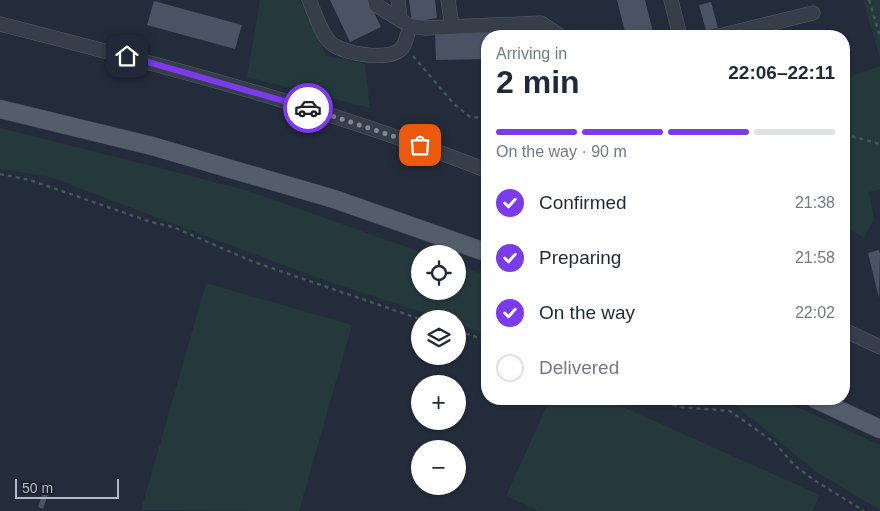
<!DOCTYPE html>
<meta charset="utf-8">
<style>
body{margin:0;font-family:Arial,sans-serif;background:#f6f6f7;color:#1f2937;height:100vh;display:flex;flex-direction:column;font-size:19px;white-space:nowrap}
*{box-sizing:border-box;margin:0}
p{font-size:16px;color:#747a83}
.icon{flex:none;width:28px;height:28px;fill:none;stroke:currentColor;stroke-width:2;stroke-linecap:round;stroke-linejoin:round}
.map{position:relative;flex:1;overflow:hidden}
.details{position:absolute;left:481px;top:30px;width:369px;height:375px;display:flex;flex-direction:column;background:#fff;border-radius:20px;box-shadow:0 1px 4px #0004}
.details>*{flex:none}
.tools{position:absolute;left:411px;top:245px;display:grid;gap:10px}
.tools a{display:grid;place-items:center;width:55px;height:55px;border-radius:50%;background:#fff;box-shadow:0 1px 4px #0004;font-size:25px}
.scale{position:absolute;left:15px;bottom:12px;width:104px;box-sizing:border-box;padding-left:5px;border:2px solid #b2b9c6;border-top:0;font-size:14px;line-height:18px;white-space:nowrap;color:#b2b9c6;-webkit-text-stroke:4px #1c232f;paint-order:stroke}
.pin{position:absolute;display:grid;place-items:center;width:42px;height:42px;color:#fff;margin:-21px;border-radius:10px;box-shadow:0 2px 8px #0006}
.courier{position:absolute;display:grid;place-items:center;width:50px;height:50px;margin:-25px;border:4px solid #7c3aed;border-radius:50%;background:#fff;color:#222;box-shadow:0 1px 6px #0007}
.headline em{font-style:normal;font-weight:800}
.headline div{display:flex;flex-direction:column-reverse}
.headline{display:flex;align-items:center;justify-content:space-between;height:85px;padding:0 15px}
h1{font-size:32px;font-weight:800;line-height:38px}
.bar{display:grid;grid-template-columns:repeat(4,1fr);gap:8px 5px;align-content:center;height:60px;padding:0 15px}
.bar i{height:6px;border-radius:4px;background:#e0e1e3}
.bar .active{background:#7c3aed}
.bar p{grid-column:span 4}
ol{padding:0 15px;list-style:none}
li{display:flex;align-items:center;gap:15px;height:55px}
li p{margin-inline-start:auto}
li .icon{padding:5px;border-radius:50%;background:#7c3aed;color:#fff;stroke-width:4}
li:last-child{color:#747a83}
li i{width:28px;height:28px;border:2px solid #e0e1e3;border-radius:50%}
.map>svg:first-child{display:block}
</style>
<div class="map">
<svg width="880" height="511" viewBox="0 0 880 511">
<rect width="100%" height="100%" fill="#232c3a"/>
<path fill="#25383b" d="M 260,0 L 300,0 L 326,56 L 365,64 L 370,108 L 247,77 Z
M 863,0 L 880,0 L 880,58 Z
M 880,66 L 880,189 L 869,192 L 874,219 L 864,238 L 844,226 L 844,79 Z
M 0,128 L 246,190 L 426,254 L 420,254 L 420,291 L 458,291 L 458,265 L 487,276 L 487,334 L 458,324 L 458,319 L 442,319 L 315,277 L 50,177 L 0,169 Z
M 206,283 L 352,325 L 299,511 L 141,510 Z
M 550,399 L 605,399 L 820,495 L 812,511 L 539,511 L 506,496 Z
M 697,399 L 780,399 L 880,445 L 880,510 L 815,471 L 734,404 Z"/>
<path fill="#495363" d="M 330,0 L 368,0 L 381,27 L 350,42 Z
M 409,0 L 435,0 L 437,18 L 412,22 Z
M 617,0 L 645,0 L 654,36 L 626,36 Z
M 154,1 L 242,25 L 235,49 L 147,25 Z
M 711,2 L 718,28 L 706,31 L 699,5 Z
M 539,32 L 539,36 L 488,36 L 488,59 L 436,60 L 435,34 Z
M 879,250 L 880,254 L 879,298 L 868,253 Z
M 46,483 L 51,485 L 43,509 L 38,507 Z"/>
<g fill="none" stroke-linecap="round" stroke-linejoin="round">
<defs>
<path id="minor" d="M 309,0 C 315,13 321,35 332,44 C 345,54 390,62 402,48 C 406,42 408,33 410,26
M 375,0 L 376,5 L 410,26 L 426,28 L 541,23 L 560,36
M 398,0 L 400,20
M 448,0 L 452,26
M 671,0 L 680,36
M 0,24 C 165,66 329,108 488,171
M 719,36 L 813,13
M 844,330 L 880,347"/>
<path id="major" d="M 0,109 L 152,146 L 334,199 L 488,253
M 815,399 L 880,429"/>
</defs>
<use href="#minor" stroke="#555c68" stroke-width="15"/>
<use href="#major" stroke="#404753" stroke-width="19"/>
<path stroke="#435558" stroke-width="2.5" stroke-dasharray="4 4" stroke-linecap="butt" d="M 869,0 L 880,36
M 413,56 L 454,104 L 470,117 L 488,118
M 844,134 L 880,144
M 0,174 L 30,180 L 151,222 L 173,227 L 254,262 L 420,319
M 458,331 L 488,341
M 658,399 L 680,407 L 730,411 L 775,443 L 794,465 L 814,480 L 864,511"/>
<use href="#minor" stroke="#363e4a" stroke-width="14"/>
<use href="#major" stroke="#545d6a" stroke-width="18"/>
</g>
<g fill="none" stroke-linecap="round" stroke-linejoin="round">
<path stroke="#808895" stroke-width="5" stroke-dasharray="0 9" d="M 308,108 L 420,145"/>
<path stroke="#7c3aed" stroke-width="6" d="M 127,56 L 308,108"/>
</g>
</svg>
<div class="tools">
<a><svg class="icon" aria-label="locate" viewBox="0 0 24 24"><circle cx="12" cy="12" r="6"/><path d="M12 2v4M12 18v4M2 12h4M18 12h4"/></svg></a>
<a><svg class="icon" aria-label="layers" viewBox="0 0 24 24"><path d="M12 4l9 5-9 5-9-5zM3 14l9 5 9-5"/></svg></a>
<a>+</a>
<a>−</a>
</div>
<div class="scale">50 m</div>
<div class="pin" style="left:420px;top:145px;background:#ea580c"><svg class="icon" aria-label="bag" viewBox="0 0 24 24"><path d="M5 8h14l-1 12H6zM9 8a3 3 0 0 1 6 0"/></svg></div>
<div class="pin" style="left:127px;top:56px;background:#1f2937"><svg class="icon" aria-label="home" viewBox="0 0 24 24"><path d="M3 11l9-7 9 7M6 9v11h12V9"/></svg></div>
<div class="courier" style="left:308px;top:108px"><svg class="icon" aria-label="car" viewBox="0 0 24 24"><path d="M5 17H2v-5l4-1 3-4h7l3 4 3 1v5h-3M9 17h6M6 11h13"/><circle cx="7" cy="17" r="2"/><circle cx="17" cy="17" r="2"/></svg></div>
<section class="details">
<div class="headline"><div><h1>2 min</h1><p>Arriving in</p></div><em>22:06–22:11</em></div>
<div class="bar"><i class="active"></i><i class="active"></i><i class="active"></i><i></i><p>On the way · 90 m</p></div>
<ol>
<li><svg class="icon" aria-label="check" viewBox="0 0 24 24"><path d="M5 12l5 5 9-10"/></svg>Confirmed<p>21:38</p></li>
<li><svg class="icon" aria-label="check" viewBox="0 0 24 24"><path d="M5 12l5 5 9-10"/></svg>Preparing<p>21:58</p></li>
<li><svg class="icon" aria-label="check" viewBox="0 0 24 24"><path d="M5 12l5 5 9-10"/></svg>On the way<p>22:02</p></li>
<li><i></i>Delivered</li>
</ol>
</section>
</div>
